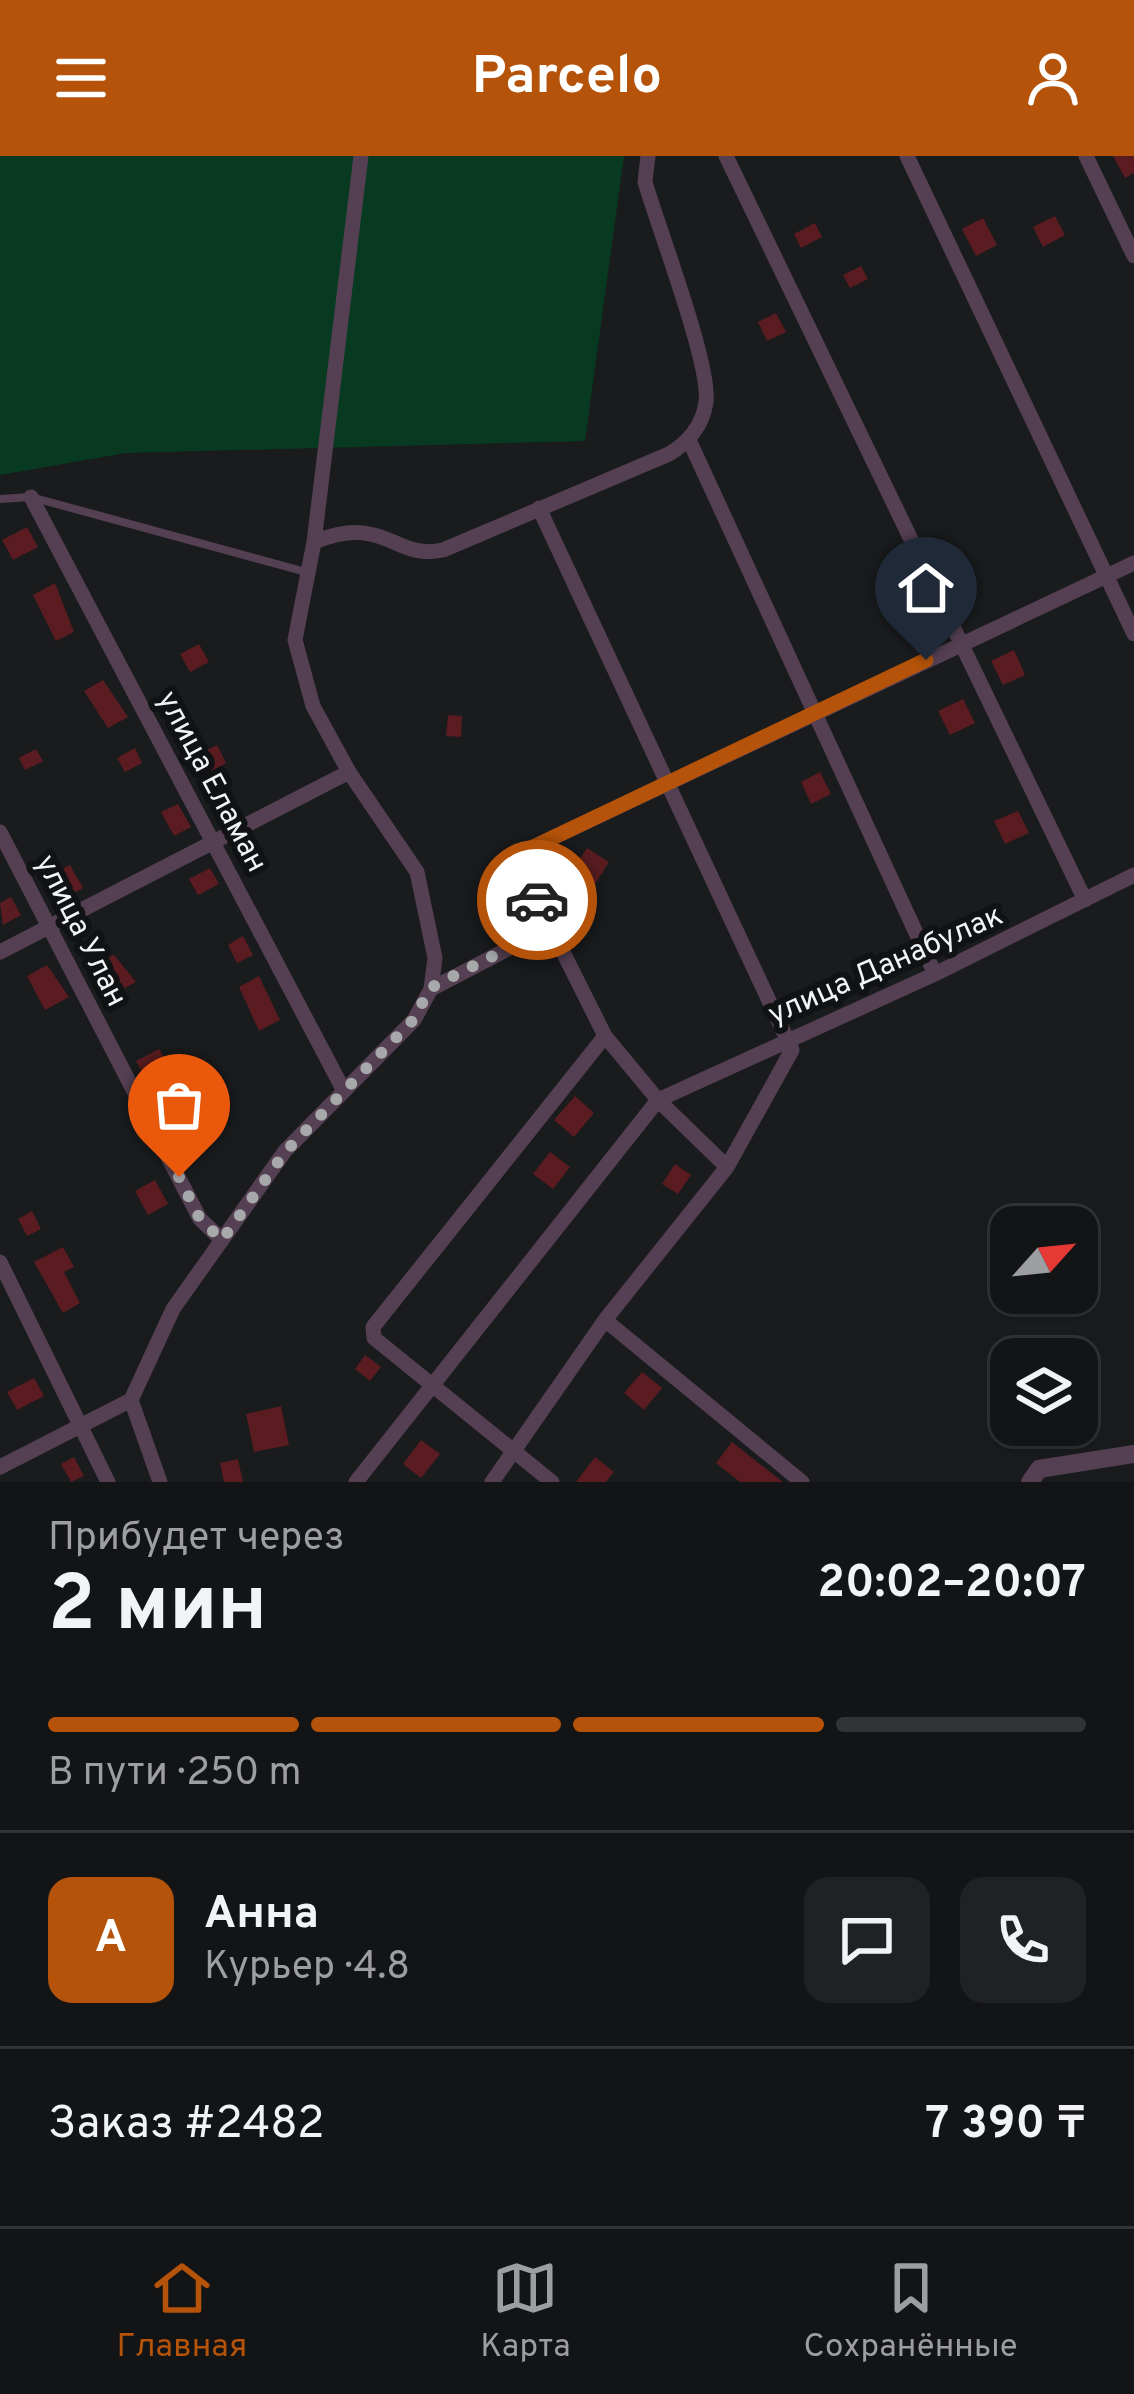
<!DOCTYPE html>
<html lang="ru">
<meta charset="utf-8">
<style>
body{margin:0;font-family:Overpass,sans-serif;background:#202123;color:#f1f3f6;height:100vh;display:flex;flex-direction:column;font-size:45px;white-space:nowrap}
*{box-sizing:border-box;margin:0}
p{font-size:39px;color:#9d9ea1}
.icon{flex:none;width:66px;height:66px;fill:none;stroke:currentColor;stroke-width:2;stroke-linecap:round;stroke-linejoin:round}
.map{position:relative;height:1326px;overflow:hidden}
.panel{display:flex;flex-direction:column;background:#131416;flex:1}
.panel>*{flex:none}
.needle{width:78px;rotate:63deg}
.controls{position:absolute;left:990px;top:1050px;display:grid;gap:24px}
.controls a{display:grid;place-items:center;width:108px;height:108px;border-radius:24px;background:#131416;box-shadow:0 3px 9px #0004,0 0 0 3px #323335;font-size:60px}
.pin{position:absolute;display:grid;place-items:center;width:102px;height:102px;color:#fff;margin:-123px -51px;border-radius:50% 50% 50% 0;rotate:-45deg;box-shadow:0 0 12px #0007}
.pin .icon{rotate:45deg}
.courier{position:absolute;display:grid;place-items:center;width:120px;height:120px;margin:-60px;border:9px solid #b45309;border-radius:50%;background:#fff;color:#222;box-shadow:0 3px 15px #0007}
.headline em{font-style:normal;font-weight:700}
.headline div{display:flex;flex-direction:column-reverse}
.headline{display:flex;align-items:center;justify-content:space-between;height:204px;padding:0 48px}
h1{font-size:78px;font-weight:700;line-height:90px}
.bar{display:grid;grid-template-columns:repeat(4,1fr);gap:18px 12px;align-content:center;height:144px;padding:0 48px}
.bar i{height:15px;border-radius:9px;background:#323335}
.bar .selected{background:#b45309}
.bar p{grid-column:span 4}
.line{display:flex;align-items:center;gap:30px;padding:0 48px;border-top:3px solid #323335}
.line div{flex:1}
.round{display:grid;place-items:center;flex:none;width:126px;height:126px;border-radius:24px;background:#202123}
header{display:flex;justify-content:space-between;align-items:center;height:156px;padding:0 48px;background:#b45309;color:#fff;font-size:54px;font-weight:700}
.menu{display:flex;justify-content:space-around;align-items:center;height:168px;border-top:3px solid #323335;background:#131416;font-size:33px;color:#9d9ea1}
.menu a{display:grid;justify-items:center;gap:6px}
.menu .selected{color:#b45309}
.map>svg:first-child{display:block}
</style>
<header><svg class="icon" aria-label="menu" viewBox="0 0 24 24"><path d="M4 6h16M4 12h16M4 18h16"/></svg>Parcelo<svg class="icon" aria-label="person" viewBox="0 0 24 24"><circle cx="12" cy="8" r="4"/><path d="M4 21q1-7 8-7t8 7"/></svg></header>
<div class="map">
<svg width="1134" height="1326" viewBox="0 0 1134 1326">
<rect width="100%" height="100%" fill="#191b1d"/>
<path fill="#083a21" d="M 0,0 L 624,0 L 585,285 L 126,297 L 0,319 Z"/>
<path fill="#5a1c20" d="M 1113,0 L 1134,0 L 1134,17 L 1125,22 Z
M 1055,60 L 1065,79 L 1043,91 L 1033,71 Z
M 983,62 L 997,89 L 976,100 L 962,73 Z
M 815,67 L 822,81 L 801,92 L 794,78 Z
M 861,110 L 868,123 L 850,132 L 843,119 Z
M 776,157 L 786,176 L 767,185 L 758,166 Z
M 27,371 L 38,391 L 13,404 L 2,384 Z
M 55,427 L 74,476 L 56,485 L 33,439 Z
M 199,488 L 209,506 L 190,516 L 180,498 Z
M 1014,494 L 1025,519 L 1003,529 L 991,505 Z
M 103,524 L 128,561 L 108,572 L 84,535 Z
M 963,543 L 975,567 L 950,579 L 938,555 Z
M 448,559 L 462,560 L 461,581 L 446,580 Z
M 217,589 L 226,607 L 201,621 L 191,602 Z
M 135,592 L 142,607 L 125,616 L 117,602 Z
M 36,593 L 43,605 L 25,614 L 19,602 Z
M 820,616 L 831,638 L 811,648 L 801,626 Z
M 178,648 L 191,671 L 174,680 L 161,656 Z
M 1018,655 L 1029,677 L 1005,688 L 994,665 Z
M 587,692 L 609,706 L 592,733 L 570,718 Z
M 70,709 L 83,732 L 67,741 L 54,717 Z
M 210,712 L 219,728 L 198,739 L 189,723 Z
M 11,741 L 21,759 L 3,769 L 0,747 Z
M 243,780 L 253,799 L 237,807 L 228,789 Z
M 114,799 L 136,826 L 104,843 L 89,812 Z
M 47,809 L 69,841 L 45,854 L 27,820 Z
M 259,820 L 280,864 L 259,875 L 239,831 Z
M 159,893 L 165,903 L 141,915 L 136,905 Z
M 194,928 L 202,942 L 165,962 L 157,948 Z
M 575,940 L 594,957 L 574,981 L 554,964 Z
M 550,996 L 570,1011 L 553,1033 L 533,1018 Z
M 675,1008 L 691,1019 L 678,1038 L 662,1028 Z
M 155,1024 L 168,1048 L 148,1059 L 135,1035 Z
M 32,1055 L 41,1073 L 27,1080 L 18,1063 Z
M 63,1091 L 74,1111 L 64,1116 L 80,1147 L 63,1157 L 34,1106 Z
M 365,1199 L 381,1211 L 370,1225 L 355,1213 Z
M 642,1216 L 662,1232 L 644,1254 L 624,1237 Z
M 34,1222 L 44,1240 L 17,1254 L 7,1236 Z
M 281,1250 L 289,1289 L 254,1296 L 246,1258 Z
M 421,1284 L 440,1298 L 421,1322 L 403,1308 Z
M 732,1286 L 751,1301 L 783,1326 L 740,1326 L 716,1307 Z
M 74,1301 L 84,1320 L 71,1326 L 61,1308 Z
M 595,1301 L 614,1316 L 606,1326 L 576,1326 Z
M 238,1303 L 243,1326 L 224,1326 L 220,1307 Z"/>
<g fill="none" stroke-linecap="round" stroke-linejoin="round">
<path stroke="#554053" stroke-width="8" d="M 0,343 L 31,341 L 306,416"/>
<path stroke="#554053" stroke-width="15" d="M 726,0 L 1085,744
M 907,0 L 1134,478
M 1086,0 L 1134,100
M 689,284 L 935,818
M 31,341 L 344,935
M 539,352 L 792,894 L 727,1011
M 314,386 C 386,357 394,405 443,394 L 669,298 C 688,287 703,269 706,246 C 711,209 658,71 645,26 L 648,0
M 0,676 L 200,1063 L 222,1084
M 0,796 L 349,616
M 431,833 L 550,771
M 0,1106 L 108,1326
M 605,1164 L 802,1326
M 0,1311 L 131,1244
M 160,1326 L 131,1244 L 173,1153 L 285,995 L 414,864 L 431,833 L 435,802 L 417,716 L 349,616 L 313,550 L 295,484 L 314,386 L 361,0
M 356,1326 L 658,944 L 935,818 L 1134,719
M 492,1326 L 605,1164 L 727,1011 L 658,944 L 605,880 L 523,716 L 529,693 L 1134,407
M 552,1326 L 374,1182 L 373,1171 L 605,880"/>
<path stroke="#554053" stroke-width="18" d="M 1030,1326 L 1039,1313 L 1134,1298"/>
</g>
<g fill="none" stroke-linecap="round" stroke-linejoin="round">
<path stroke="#a7a8aa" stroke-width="12" stroke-dasharray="0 21.6" d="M 179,1021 L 200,1063 L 222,1084 L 286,995 L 414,863 L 430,832 L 550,771 L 537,744"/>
<path stroke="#b45309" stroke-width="15" d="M 537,744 L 523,716 L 529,693 L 926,504"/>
</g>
<g text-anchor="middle" stroke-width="12" stroke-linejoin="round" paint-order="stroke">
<g font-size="30" fill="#f3f4f6" stroke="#101214">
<text transform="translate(213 625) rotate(62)" y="10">улица Еламан</text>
<text transform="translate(82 774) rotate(63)" y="10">улица Улан</text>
<text transform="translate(885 808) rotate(-24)" y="10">улица Данабулак</text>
</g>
</g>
</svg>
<div class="controls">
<a><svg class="needle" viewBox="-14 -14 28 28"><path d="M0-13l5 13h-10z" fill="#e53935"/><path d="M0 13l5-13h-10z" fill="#9d9ea1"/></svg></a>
<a><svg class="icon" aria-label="layers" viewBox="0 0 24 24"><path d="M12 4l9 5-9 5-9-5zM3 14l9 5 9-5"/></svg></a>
</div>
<div class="pin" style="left:179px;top:1021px;background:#ea580c"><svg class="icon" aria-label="bag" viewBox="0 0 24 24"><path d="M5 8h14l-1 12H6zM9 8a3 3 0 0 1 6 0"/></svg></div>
<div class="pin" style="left:926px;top:504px;background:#1f2937"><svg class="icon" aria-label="home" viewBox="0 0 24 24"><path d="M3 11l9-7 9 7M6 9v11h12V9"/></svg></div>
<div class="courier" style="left:537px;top:744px"><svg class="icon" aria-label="car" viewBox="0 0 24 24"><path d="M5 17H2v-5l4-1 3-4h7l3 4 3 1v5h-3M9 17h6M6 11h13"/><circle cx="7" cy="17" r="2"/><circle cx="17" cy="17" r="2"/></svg></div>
</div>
<section class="panel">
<div class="headline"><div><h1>2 мин</h1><p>Прибудет через</p></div><em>20:02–20:07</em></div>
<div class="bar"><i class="selected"></i><i class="selected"></i><i class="selected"></i><i></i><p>В пути · 250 m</p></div>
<div class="line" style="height:216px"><b class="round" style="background:#b45309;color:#fff">А</b><div><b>Анна</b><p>Курьер · 4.8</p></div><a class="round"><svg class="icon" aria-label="chat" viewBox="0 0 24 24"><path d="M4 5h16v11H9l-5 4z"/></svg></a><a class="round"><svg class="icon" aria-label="phone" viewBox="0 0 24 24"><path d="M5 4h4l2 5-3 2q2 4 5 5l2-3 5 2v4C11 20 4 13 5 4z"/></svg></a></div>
<div class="line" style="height:156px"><div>Заказ #2482</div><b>7 390 ₸</b></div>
</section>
<nav class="menu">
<a class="selected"><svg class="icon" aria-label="home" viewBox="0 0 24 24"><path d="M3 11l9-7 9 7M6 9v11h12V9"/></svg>Главная</a>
<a><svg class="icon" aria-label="map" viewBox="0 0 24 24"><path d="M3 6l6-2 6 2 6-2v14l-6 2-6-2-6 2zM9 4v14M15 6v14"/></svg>Карта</a>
<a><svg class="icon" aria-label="saved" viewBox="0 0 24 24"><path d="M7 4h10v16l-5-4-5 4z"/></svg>Сохранённые</a>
</nav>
